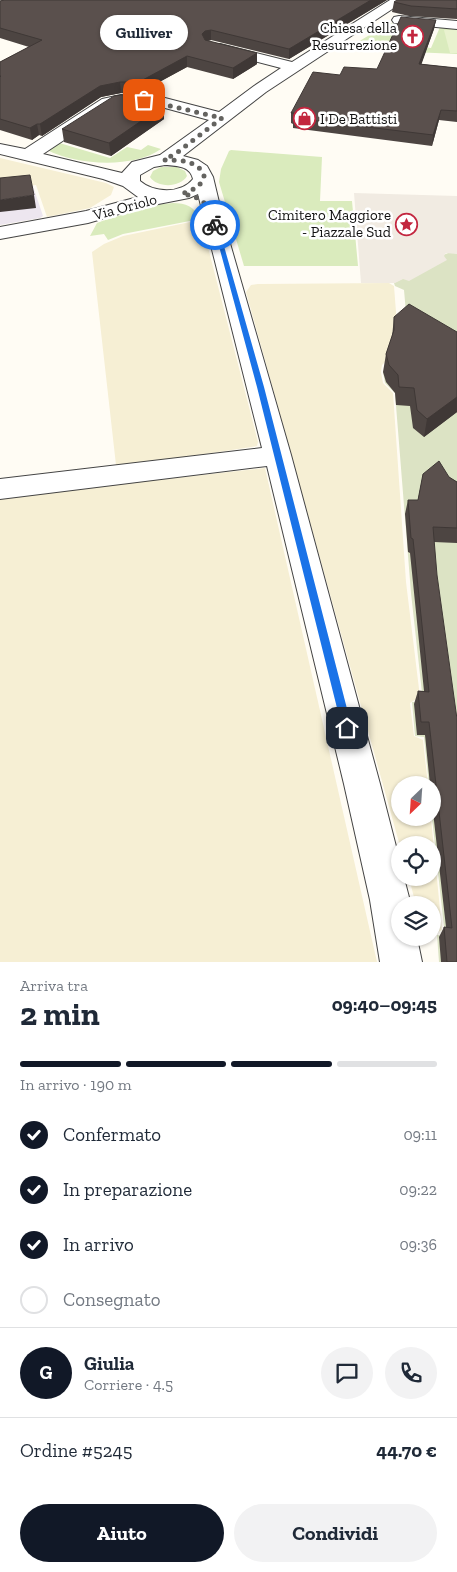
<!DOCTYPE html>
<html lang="it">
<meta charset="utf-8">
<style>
body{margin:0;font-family:"Zilla Slab",serif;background:#f2f2f3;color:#1f2937;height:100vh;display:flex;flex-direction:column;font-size:19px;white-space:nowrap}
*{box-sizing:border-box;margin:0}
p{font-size:16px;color:#747a83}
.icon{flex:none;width:28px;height:28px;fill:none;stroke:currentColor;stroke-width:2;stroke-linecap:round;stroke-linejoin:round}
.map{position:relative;height:962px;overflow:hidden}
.panel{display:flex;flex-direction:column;background:#fff;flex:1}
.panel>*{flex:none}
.needle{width:32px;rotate:205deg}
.fabs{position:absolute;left:391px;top:776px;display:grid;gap:10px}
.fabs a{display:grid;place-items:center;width:50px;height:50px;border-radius:50%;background:#fff;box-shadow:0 1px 4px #0004;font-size:25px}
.pin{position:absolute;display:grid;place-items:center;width:42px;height:42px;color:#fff;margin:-21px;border-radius:10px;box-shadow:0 2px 8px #0006}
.courier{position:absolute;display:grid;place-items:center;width:50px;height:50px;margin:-25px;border:4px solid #1a73e8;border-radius:50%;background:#fff;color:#222;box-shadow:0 1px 6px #0007}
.bubble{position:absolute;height:35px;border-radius:18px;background:#fff;box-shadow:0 1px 4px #0004;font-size:16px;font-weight:700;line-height:35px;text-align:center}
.head em{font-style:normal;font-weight:700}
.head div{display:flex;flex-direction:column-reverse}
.head{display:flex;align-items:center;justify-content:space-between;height:85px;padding:0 20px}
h1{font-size:32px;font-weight:700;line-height:38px}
.bar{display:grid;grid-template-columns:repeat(4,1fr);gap:8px 5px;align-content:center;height:60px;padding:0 20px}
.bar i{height:6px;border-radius:4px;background:#e0e1e3}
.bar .active{background:#111827}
.bar p{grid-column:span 4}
.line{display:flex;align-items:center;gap:12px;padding:0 20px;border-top:1px solid #e0e1e3}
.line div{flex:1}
.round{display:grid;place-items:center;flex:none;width:52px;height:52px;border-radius:26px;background:#f2f2f3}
ol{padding:0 20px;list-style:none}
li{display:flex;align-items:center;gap:15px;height:55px}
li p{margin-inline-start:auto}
li .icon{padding:5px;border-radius:50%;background:#111827;color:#fff;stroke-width:4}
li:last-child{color:#747a83}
li i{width:28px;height:28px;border:2px solid #e0e1e3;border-radius:50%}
.button{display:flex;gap:10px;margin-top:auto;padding:10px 20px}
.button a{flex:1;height:58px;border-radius:30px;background:#111827;color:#fff;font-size:20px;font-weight:700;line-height:58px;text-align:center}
.button a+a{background:#f2f2f3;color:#1f2937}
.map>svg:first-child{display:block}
</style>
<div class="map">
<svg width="457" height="962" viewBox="0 0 457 962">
<rect width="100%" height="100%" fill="#fffcf4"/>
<path fill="#ede6ef" d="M 33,186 L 43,216 L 40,218 L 0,225 L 0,190 Z"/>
<path fill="#f6efd4" d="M 0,158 L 106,183 L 114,187 L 111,195 L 90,208 L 47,217 L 36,185 L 0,189 Z
M 200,220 L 202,224 L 258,442 L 257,446 L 121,467 L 116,465 L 92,252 L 104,244 L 123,236 Z
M 389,283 L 394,286 L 398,338 L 389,358 L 382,365 L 381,372 L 383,383 L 393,393 L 406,582 L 420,697 L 410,703 L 414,736 L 423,740 L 428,785 L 400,785 L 400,818 L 431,818 L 442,930 L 438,932 L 433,932 L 432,905 L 416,905 L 409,878 L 432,878 L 432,845 L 400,846 L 246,292 L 251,285 L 258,284 Z
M 265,468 L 377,962 L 0,962 L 0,497 Z"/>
<path fill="#daebbd" d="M 383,22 L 397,24 L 396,26 L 398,27 L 390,44 L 431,48 L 440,27 L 457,28 L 457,54 L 346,49 L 378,30 L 374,28 Z
M 56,142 L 110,158 L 127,147 L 141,150 L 148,145 L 161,149 C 133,169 76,165 47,150 Z
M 231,150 L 322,157 L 320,201 L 352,201 L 358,266 L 244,266 L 219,182 L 221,169 L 229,151 Z
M 161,167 L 177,167 L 185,171 L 187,176 C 180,188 157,188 150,177 L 153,171 Z
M 173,203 C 186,203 194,206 200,219 L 123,234 L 108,240 L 104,234 L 90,236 L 97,223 L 105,220 L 154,205 Z"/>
<path fill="#dce3c4" d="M 451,252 L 457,254 L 457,962 L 439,962 L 437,935 L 445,936 L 432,818 L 432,785 L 429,785 L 424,737 L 415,736 L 412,702 L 423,702 L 411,593 L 395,393 L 385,383 L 383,372 L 407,324 L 404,290 L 395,286 L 394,283 L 444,258 L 443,255 Z"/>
<path fill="#e9f2cf" d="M 444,30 L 457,30 L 457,53 L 450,53 Z"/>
<path fill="#f1ebe2" d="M 354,193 L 457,196 L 457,254 L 446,253 L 444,256 L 447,260 L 409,281 L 403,279 L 395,283 L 361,283 Z"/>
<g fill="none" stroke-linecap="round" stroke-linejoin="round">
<defs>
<path id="minor" d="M 390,0 L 406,0 L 266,92 L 183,156 L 198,160 L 207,166 L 213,177 L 223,219 L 291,455 L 380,784 L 400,862 L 400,878 L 404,878 L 411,905 L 400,905 L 400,938 L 417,938 L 422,962 L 380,962 L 370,900 L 344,784 L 267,466 L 0,499 L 0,479 L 262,448 L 198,194 L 189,198 L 143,207 L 88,223 L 0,239 L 0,227 L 86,211 L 138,197 L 123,186 L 103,179 L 0,154 L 0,144 L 25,149 L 102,99 L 121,95 L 135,94 L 165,98 L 219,112 L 254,86 L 281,68 L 215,51 L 213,48 L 215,45 L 220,44 L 292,62 ZM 135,104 L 165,108 L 209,120 L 160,155 L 132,162 L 122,173 L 43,154 L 114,107 ZM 165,165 C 178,166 190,166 193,179 C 181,194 154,193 140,181 L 140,175 L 154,167 Z
M 399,16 L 457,21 L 457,29 L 394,23 L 392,20 L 394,17 Z"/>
</defs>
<use href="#minor" stroke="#444" stroke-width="2"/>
<use href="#minor" fill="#fff" fill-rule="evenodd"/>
</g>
<path fill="#4d4542" d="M 3,0 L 387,0 L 289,59 L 211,40 L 208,41 L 257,53 L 257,64 L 233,79 L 187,67 L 139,93 L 121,93 L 101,97 L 42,136 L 39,135 L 32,140 L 0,130 L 0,62 L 29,47 L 0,38 L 0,1 Z
M 457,0 L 457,19 L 409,16 L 392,12 L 394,2 Z
M 436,20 L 434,29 L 421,64 L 457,68 L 457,122 L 439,120 L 432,146 L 293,128 L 293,124 L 291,123 L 291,113 L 340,75 L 377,69 Z
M 163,106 L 164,119 L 111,156 L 64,142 L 62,129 Z
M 394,317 L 457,332 L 457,412 L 424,437 L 413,428 L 410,406 L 396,405 L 395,393 L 386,382 L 383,372 L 386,354 L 392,337 Z
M 423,474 L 449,477 L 457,482 L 457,543 L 434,542 L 457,962 L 441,962 L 439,937 L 444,927 L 446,927 L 432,803 L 432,785 L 430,785 L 425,735 L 417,735 L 414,704 L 418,691 L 424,691 L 410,553 L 408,552 L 405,514 L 408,500 L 418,500 Z"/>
<path fill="#3f3836" d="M 371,0 L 387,0 L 289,59 L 289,49 Z
M 436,20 L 434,29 L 418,74 L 419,64 Z
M 211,30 L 211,40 L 206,41 L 202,34 L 205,31 Z
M 257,53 L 257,64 L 233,79 L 233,68 Z
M 187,56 L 187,67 L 139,93 L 139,82 Z
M 120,82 L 121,93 L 101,97 L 42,136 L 40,124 L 100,86 Z
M 163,106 L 164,119 L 111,156 L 109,143 Z
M 441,110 L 439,120 L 432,146 L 433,135 Z
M 37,124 L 39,135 L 32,140 L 30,128 Z
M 34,195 L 36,208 L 0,212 L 0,200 Z
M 457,397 L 457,412 L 424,437 L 427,419 Z"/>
<path fill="#5a504d" stroke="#3f3836" d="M 4,0 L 371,0 L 289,49 L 211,30 L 205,31 L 202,34 L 205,40 L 257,53 L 233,68 L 187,56 L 139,82 L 120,82 L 100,86 L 40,124 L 37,124 L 30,128 L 0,119 L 0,77 L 1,76 L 0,76 L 0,62 L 42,40 L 0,28 L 0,1 Z
M 397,0 L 457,0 L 457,9 L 411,6 L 394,2 Z
M 401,17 L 436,20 L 419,64 L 457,68 L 457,111 L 441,110 L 433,135 L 293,118 L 296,113 L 291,113 L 313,72 L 340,75 L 344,67 L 377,69 Z
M 122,95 L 163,106 L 109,143 L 62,129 L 114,96 Z
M 30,175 L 34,195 L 0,200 L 0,178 Z
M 409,304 L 457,332 L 457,397 L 427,419 L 417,410 L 414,388 L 399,387 L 398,375 L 389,365 L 386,354 L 394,330 L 394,317 Z
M 439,461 L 449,477 L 457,482 L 457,528 L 433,527 L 437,575 L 457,719 L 457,962 L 447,962 L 444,927 L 452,928 L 429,722 L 421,722 L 418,691 L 429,692 L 413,539 L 411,538 L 408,500 L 418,500 L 423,474 Z"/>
<path fill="#1a73e8" d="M 213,224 L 218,225 L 264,387 L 352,728 L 347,732 L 342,728 L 257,387 Z"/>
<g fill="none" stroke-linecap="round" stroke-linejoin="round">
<path stroke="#646360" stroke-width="5" stroke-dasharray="0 9" d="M 144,100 L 222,118 L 178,152 L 164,160 C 178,160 199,160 204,176 L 202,182 L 196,188 L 182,194 C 203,197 209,205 215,225"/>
</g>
<defs>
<symbol id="church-ring" viewBox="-11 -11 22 22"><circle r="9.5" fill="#fff" stroke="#c3263f" stroke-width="1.5"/><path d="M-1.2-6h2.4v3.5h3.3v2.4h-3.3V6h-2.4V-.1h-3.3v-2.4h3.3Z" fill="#c3263f"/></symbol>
<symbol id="shop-ring" viewBox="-11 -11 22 22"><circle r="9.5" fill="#fff" stroke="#c3263f" stroke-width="1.5"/><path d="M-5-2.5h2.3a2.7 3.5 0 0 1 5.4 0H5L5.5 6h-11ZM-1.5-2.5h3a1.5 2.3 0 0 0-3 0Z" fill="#c3263f"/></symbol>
<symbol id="sight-ring" viewBox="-11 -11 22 22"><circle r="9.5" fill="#fff" stroke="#c3263f" stroke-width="1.5"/><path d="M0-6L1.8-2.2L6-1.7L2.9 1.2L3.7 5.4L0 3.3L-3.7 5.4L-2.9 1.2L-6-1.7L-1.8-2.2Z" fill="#c3263f"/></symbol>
</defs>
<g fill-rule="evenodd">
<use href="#church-ring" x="400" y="24" width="25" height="25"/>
<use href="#shop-ring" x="292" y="106" width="25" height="25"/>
<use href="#sight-ring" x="394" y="212" width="25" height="25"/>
</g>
<g text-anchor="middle" stroke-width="5" stroke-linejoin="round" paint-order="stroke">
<g font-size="15" fill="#111" stroke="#fff" text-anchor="end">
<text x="397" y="33">Chiesa della<tspan x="397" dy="17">Resurrezione</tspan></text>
<text x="320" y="124" text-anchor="start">I De Battisti</text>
<text x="391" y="220">Cimitero Maggiore<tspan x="391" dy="17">- Piazzale Sud</tspan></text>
</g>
<g font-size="15" fill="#111" stroke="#fff">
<text transform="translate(125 207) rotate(-15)" y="5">Via Oriolo</text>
</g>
</g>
</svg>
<div class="fabs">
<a><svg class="needle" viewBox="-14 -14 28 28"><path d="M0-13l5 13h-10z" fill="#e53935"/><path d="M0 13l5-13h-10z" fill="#747a83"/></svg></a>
<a><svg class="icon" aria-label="locate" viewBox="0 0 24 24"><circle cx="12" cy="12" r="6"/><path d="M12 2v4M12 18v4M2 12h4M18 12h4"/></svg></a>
<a><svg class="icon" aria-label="layers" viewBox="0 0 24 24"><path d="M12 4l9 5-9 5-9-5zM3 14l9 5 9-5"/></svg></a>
</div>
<div class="pin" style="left:144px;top:100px;background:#ea580c"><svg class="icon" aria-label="bag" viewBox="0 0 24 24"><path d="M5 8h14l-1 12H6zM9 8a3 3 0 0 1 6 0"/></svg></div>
<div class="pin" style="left:347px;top:728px;background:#1f2937"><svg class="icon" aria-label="home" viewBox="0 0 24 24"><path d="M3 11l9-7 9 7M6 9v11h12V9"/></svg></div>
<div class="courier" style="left:215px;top:225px"><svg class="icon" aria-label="bike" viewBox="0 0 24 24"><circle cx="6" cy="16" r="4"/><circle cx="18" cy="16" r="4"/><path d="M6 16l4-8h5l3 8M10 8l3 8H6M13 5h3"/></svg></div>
<div class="bubble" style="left:100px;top:15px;width:88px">Gulliver</div>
</div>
<section class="panel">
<div class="head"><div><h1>2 min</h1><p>Arriva tra</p></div><em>09:40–09:45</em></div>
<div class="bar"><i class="active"></i><i class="active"></i><i class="active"></i><i></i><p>In arrivo · 190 m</p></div>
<ol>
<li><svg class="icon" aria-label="check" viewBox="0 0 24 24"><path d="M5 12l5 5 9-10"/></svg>Confermato<p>09:11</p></li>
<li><svg class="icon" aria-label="check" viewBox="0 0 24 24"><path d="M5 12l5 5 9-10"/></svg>In preparazione<p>09:22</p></li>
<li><svg class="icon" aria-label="check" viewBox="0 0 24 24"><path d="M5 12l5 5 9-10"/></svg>In arrivo<p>09:36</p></li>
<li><i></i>Consegnato</li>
</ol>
<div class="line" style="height:90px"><b class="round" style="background:#111827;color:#fff">G</b><div><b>Giulia</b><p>Corriere · 4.5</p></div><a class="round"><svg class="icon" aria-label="chat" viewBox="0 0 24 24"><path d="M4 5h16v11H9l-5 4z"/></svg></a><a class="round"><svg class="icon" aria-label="phone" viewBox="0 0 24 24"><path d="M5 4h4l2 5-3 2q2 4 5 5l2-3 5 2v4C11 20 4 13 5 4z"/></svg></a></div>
<div class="line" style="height:65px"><div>Ordine #5245</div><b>44.70 €</b></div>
<div class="button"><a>Aiuto</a><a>Condividi</a></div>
</section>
